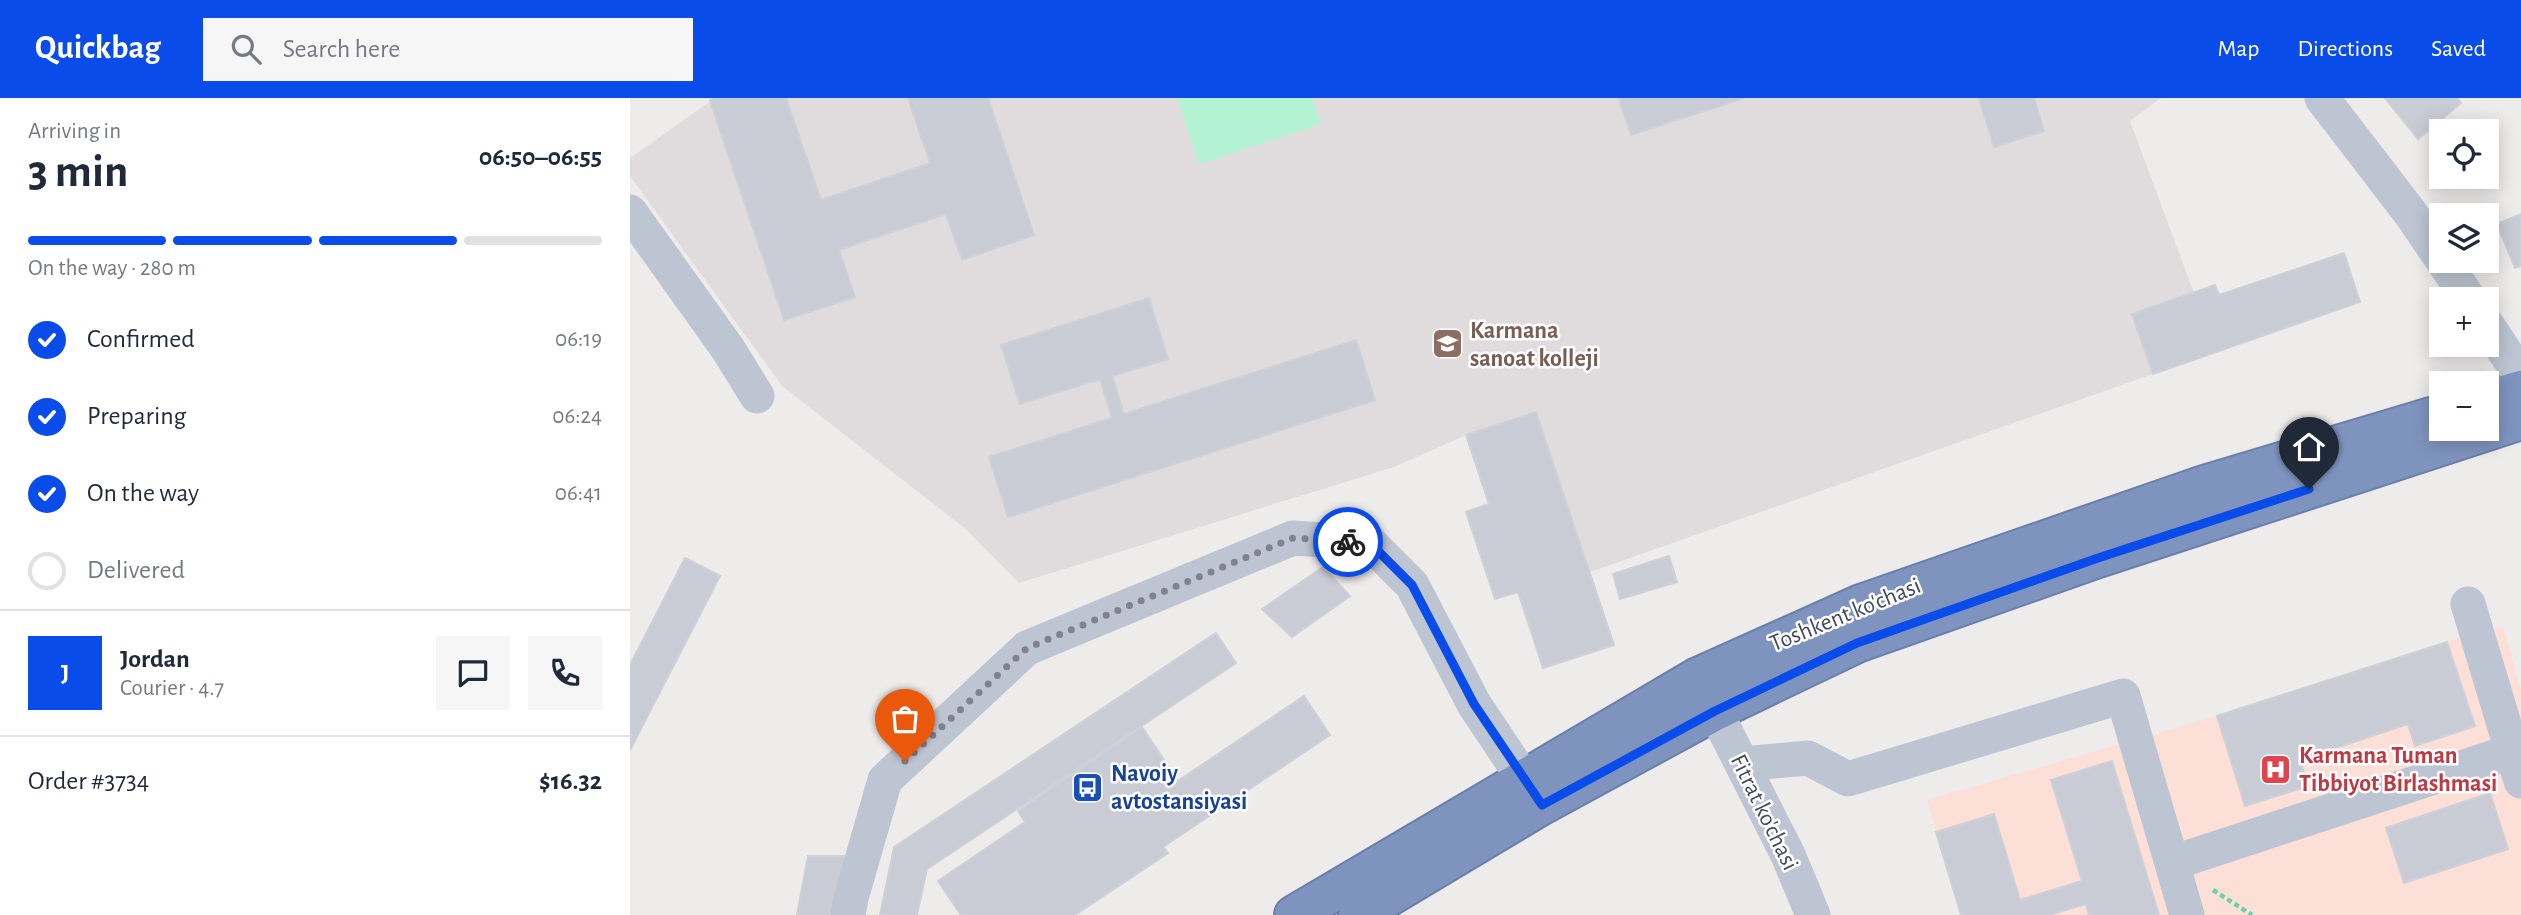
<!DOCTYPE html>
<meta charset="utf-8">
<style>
body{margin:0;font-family:"Alegreya Sans",sans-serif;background:#f6f6f7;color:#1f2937;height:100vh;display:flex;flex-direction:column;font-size:26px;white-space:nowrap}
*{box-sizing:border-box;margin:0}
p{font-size:23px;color:#747a83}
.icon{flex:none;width:38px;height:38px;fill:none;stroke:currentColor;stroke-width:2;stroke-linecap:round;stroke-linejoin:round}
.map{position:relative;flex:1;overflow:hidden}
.side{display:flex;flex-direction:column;background:#fff;width:630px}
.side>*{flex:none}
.buttons{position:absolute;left:1799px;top:21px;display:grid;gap:14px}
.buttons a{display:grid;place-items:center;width:70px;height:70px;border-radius:0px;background:#fff;box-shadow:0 4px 18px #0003;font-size:35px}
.pin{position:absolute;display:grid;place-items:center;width:60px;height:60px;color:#fff;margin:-72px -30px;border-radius:50% 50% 50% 0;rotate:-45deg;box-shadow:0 0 7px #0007}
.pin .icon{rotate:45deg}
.courier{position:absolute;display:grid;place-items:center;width:70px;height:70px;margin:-35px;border:5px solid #0a4ce9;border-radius:50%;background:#fff;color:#222;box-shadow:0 2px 9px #0007}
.overview em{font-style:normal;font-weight:600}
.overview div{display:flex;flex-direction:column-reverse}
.overview{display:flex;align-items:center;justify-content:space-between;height:119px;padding:0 28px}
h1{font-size:46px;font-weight:600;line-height:52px}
.bar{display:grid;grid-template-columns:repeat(4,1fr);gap:10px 7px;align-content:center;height:84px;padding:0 28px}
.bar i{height:9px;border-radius:5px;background:#e0e1e3}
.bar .current{background:#0a4ce9}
.bar p{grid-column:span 4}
.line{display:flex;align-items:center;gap:18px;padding:0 28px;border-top:2px solid #e0e1e3}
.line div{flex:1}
.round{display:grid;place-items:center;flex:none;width:74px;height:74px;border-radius:0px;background:#f6f6f7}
ol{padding:0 28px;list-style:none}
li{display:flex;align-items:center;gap:21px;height:77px}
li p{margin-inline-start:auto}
li .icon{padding:7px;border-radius:50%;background:#0a4ce9;color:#fff;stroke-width:4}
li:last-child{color:#747a83}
li i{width:38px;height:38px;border:4px solid #e0e1e3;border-radius:50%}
header{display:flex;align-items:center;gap:42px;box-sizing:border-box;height:98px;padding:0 35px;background:#0a4ce9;color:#fff}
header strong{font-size:33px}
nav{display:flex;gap:38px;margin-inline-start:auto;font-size:24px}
.search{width:490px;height:63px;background:#f6f6f7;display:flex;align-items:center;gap:18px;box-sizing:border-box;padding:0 24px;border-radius:0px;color:#747a83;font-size:26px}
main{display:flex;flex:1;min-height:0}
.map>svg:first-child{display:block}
</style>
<header>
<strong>Quickbag</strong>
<div class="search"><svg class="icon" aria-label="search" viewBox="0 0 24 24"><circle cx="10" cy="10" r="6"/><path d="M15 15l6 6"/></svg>Search here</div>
<nav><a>Map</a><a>Directions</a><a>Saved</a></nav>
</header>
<main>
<section class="side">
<div class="overview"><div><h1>3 min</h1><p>Arriving in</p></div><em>06:50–06:55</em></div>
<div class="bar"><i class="current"></i><i class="current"></i><i class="current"></i><i></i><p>On the way · 280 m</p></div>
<ol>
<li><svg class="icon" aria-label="check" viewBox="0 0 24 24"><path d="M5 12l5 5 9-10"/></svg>Confirmed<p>06:19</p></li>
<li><svg class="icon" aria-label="check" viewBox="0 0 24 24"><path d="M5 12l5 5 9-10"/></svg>Preparing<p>06:24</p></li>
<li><svg class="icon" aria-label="check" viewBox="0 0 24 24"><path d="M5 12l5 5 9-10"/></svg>On the way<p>06:41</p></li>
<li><i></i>Delivered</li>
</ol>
<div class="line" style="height:126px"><b class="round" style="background:#0a4ce9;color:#fff">J</b><div><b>Jordan</b><p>Courier · 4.7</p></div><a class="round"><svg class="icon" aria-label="chat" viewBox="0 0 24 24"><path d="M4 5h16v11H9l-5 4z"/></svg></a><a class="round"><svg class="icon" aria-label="phone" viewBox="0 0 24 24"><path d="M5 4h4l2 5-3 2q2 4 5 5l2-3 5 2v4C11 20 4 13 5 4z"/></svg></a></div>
<div class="line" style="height:91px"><div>Order #3734</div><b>$16.32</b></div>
</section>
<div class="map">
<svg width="1891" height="817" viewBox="0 0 1891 817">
<rect width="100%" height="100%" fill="#eeebeb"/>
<path fill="#e0dcdd" d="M 85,0 L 1531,0 L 1500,23 L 1564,195 L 1502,216 L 1523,276 L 960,474 L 906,314 L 836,337 L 764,369 L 389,485 L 337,432 L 152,288 L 0,78 L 0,60 Z"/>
<path fill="#fcdfd7" d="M 1873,528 L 1891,594 L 1891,817 L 1331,817 L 1297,702 L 1587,618 L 1817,544 Z"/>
<path fill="#b4f2d4" d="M 547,0 L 682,0 L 691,26 L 569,66 Z"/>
<path fill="#c9ccd4" stroke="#ced0d8" stroke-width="2" d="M 85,0 L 156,0 L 191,102 L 300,65 L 278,0 L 358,0 L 404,137 L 332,162 L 316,116 L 209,152 L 225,199 L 154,222 L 80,2 Z
M 989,0 L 1114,0 L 1001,37 Z
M 1349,0 L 1404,0 L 1414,33 L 1364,49 Z
M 1755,0 L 1827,0 L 1831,5 L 1788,41 Z
M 1891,116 L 1891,168 L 1885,170 L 1867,126 Z
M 1714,155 L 1730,204 L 1523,276 L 1502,216 L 1585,187 L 1589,197 Z
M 519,200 L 538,261 L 482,278 L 494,316 L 726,242 L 745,302 L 378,419 L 359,359 L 482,320 L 470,281 L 390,306 L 371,247 Z
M 906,314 L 984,547 L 913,570 L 888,494 L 865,501 L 836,414 L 859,406 L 836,337 Z
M 1039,458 L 1047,484 L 990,501 L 983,476 Z
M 55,460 L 90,478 L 0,652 L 0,567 Z
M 693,469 L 720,498 L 662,539 L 632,511 Z
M 586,535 L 606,565 L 297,771 L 287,817 L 250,817 L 264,749 Z
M 1817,544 L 1845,628 L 1785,648 L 1778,626 L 1670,662 L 1678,688 L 1615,708 L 1587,618 Z
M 674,598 L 700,637 L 533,749 L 538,755 L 445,817 L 331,817 L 308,783 L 395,724 L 388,713 L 512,629 L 548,683 Z
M 1482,663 L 1529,817 L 1459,817 L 1456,806 L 1419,817 L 1331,817 L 1306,734 L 1364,716 L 1390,802 L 1452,783 L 1421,682 Z
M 1860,695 L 1878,751 L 1774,785 L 1756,730 Z
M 178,758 L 217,758 L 205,817 L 167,817 Z"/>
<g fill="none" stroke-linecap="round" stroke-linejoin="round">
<defs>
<path id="highway" d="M 1857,302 L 1891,292
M 664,817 L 1066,580 L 1231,506 L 1574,387 L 1811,316
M 728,817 L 912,707 L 1085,613 L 1227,545 L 1468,460 L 1891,322"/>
</defs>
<use href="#highway" stroke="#697fab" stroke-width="42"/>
<path stroke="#69d2ad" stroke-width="4.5" stroke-dasharray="5 3.5" stroke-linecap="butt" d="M 1583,792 L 1622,817"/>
<path stroke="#bdc5d2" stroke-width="35" d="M 1692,0 L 1781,116 L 1811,160
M 0,114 L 98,251 L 127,298
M 1813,163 L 1839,201
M 1857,227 L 1891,278
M 1838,506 L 1891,683
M 1085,613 L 1158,757 L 1183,817
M 1112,666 L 1178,660 L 1218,681 L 1493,598 L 1557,817
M 1542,765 L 1883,653
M 218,817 L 221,800 L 255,682 L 397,550 L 663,440 L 740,445 L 782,487 L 844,606 L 910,705"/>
<use href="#highway" stroke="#7e94bf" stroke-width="38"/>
</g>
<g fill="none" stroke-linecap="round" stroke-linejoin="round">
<path stroke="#7e838d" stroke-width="7" stroke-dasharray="0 12.6" d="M 275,663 L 397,550 L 663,440 L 718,444"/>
<path stroke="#0a4ce9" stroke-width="9" d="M 718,444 L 740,445 L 782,487 L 844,606 L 912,707 L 1085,613 L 1227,545 L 1468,460 L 1679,391"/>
</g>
<defs>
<symbol id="university-square" viewBox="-11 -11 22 22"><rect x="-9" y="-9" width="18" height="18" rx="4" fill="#8d6e63" stroke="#fff"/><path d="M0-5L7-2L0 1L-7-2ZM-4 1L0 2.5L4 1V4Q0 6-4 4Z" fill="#fff"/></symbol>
<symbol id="hospital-square" viewBox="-11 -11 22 22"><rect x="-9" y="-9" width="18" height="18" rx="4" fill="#e0444e" stroke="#fff"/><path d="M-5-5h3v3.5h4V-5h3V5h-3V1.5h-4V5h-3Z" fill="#fff"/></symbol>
<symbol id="bus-square" viewBox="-11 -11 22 22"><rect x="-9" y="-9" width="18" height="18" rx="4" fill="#1a4fb4" stroke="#fff"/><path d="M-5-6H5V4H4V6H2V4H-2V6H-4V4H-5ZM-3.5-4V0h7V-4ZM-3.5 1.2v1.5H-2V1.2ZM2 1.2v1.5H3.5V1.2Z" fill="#fff"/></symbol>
</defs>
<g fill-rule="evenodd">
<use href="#university-square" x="800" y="228" width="35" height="35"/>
<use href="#hospital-square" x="1628" y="654" width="35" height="35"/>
<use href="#bus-square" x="440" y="672" width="35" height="35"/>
</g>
<g text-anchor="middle" stroke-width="5" stroke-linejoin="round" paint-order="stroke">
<g font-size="24" font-weight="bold" fill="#785e54" stroke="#fff" text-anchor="start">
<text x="840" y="240">Karmana<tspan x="840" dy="28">sanoat kolleji</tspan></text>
</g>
<g font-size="24" fill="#424b5a" stroke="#fff">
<text transform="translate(1215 516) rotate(-22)" y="8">Toshkent ko'chasi</text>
<text transform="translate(1135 714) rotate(64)" y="8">Fitrat ko'chasi</text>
</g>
<g font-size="24" font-weight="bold" fill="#be3a42" stroke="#fff" text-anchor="start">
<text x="1669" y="665">Karmana Tuman<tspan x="1669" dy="28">Tibbiyot Birlashmasi</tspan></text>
</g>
<g font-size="24" font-weight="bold" fill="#164399" stroke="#fff" text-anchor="start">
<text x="481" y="683">Navoiy<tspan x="481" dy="28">avtostansiyasi</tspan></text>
</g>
</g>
</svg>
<div class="buttons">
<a><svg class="icon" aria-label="locate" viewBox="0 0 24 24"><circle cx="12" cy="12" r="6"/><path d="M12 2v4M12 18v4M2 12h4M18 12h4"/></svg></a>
<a><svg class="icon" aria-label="layers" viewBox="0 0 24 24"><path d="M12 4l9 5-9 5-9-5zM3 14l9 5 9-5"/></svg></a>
<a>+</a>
<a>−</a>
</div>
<div class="pin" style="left:275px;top:663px;background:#ea580c"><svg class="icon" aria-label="bag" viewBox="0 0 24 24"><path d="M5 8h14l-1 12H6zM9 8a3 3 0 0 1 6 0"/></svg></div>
<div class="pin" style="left:1679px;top:391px;background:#1f2937"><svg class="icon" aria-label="home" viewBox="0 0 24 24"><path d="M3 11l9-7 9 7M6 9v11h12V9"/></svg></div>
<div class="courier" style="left:718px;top:444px"><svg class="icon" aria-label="bike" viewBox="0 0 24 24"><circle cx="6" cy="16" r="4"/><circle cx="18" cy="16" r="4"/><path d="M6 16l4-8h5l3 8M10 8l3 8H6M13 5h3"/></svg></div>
</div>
</main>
